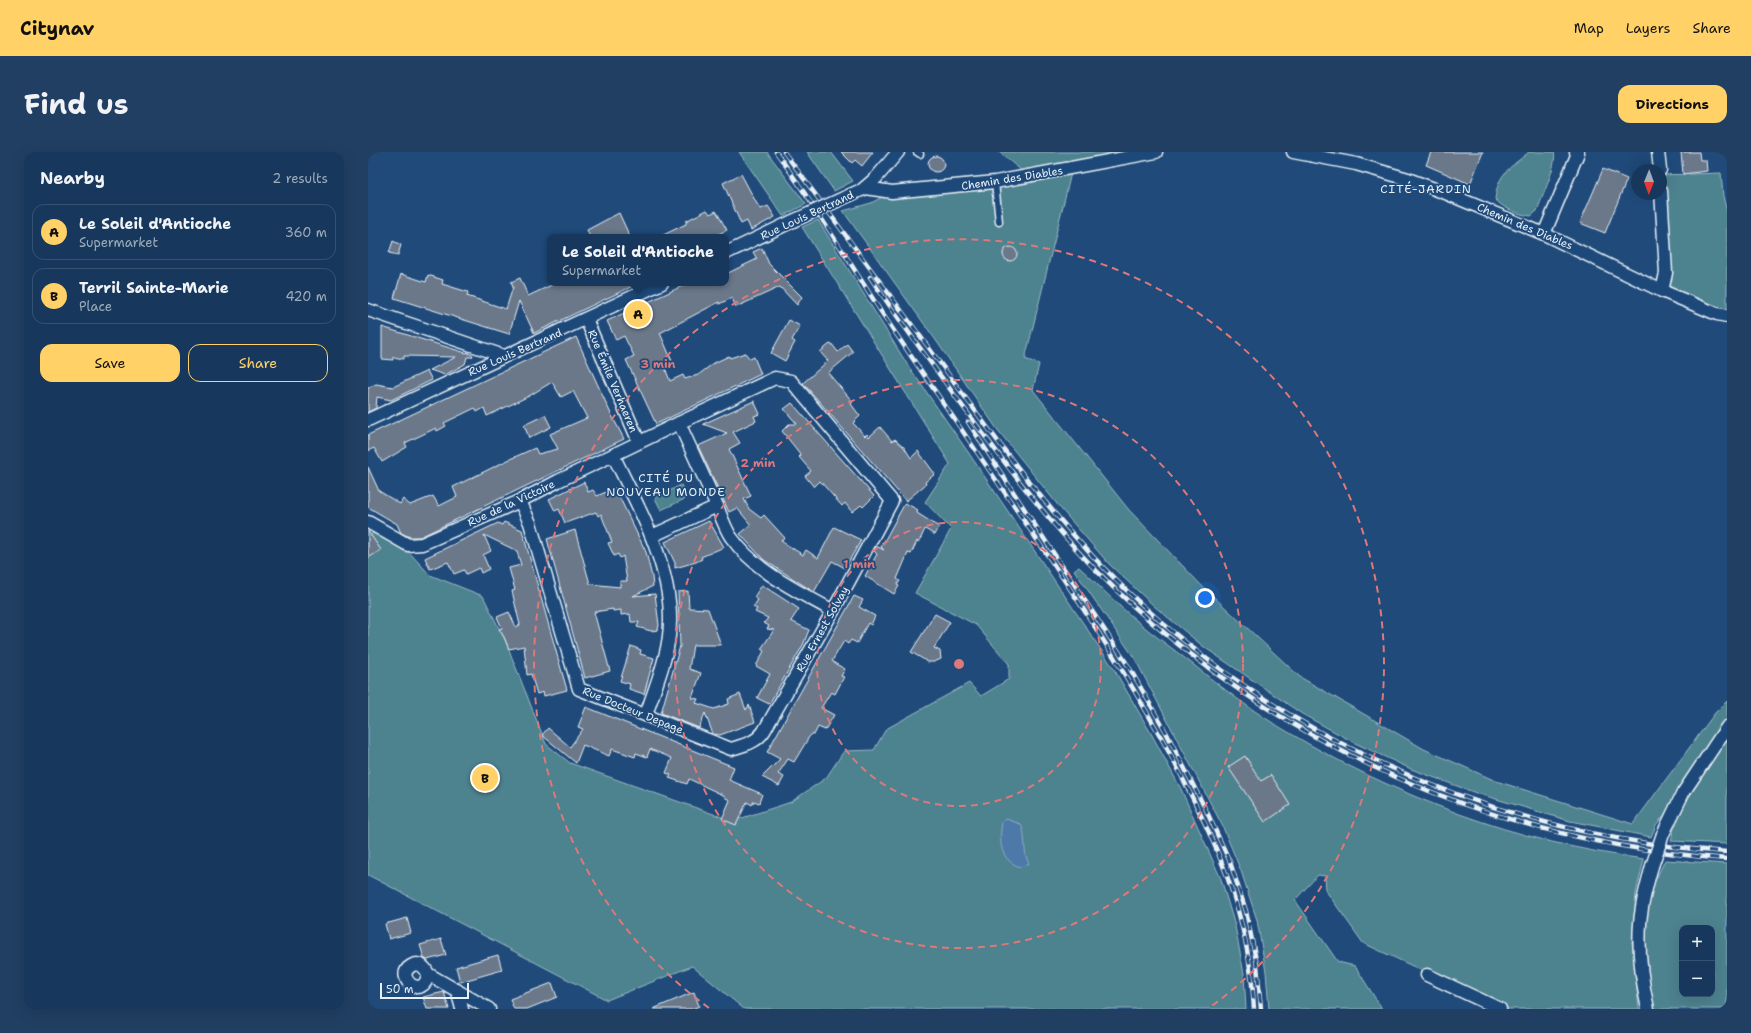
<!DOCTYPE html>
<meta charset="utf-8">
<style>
:root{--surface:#17385c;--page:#203f62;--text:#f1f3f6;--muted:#9eacbb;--line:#365272;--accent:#ffd166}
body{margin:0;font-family:"Shantell Sans",sans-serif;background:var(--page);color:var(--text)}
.controls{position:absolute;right:12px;bottom:12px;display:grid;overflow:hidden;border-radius:8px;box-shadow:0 4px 16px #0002}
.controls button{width:36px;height:36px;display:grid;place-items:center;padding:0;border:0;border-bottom:1px solid var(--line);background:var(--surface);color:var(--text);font:20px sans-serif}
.compass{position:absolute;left:1263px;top:12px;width:36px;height:36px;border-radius:50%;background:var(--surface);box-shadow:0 4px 16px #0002;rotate:181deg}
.scale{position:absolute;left:12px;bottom:10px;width:89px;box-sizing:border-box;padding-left:4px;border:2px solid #e8f1f8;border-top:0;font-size:11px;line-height:14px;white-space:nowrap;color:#e8f1f8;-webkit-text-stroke:3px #1f4a7a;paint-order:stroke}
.you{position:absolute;left:837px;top:446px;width:14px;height:14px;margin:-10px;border:3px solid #fff;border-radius:50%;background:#1a73e8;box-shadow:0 0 0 6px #1a73e833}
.badge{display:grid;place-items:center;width:26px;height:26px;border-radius:50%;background:var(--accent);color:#111;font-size:13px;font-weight:700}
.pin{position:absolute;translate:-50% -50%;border:2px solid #fff;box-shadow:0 1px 4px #0006}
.popup{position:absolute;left:179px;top:82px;width:182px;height:52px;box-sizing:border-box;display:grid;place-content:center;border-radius:8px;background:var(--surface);filter:drop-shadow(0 1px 3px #0005);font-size:13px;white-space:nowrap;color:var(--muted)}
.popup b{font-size:15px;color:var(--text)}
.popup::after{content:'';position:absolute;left:50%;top:100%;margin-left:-8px;border:8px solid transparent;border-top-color:var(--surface)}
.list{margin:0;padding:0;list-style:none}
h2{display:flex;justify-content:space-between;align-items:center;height:52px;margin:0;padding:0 16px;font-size:17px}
h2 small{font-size:13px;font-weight:400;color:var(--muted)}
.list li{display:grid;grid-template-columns:26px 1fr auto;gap:12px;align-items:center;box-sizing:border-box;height:56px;margin:0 8px 8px;padding:0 8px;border:1px solid var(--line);border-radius:12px}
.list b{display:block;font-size:15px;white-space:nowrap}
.list p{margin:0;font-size:13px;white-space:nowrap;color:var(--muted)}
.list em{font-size:13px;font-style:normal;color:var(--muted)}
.actions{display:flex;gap:8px;padding:12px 16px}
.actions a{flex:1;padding:9px 0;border:1px solid var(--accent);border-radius:12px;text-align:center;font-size:14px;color:var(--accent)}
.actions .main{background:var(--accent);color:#111}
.map{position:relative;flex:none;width:1359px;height:857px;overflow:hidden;border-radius:12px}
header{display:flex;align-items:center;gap:24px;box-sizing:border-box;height:56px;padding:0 20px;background:var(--accent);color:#111}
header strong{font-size:19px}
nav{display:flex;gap:22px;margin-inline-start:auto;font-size:14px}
.intro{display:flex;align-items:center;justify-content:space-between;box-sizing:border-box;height:96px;padding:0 24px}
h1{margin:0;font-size:28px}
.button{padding:10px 18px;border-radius:12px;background:var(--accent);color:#111;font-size:14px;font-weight:700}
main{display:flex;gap:24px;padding:0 24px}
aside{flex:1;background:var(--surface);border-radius:12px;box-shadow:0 4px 16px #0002}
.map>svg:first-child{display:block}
.green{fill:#4e828f;stroke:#9bbac4;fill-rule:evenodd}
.water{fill:#4d79a8;stroke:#8ba9c8}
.building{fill:#6b788a;stroke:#e8f1f8}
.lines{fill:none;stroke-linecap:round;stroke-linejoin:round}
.service-casing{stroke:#e8f1f8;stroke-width:9}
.minor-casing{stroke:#e8f1f8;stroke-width:15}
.service{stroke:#1f4a7a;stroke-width:6}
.minor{stroke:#1f4a7a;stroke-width:12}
.rail-casing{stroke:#e8f1f8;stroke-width:4.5}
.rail{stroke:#1f4a7a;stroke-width:3;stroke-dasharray:9;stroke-linecap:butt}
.minor-bridge-casing{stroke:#e8f1f8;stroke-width:15;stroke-linecap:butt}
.minor-bridge{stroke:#1f4a7a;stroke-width:12}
.ring{fill:none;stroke:#dd787b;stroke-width:2;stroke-dasharray:7 5}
.labels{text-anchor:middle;stroke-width:3.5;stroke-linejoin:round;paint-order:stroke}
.street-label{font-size:11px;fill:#e8f1f8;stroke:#1f4a7a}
.neighbourhood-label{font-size:12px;letter-spacing:1px;fill:#e8f1f8;stroke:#1f4a7a}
.centre{fill:#dd787b;stroke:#1f4a7a;stroke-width:2}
.ring-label{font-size:12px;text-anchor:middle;font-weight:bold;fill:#dd787b;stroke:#1f4a7a;stroke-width:3.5;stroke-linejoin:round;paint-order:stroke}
</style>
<header>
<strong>Citynav</strong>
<nav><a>Map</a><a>Layers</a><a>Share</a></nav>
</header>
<div class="intro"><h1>Find us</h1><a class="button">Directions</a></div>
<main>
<aside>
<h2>Nearby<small>2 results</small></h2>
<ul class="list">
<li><span class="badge">A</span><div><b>Le Soleil d'Antioche</b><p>Supermarket</p></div><em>360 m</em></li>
<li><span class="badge">B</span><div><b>Terril Sainte-Marie</b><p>Place</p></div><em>420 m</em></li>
</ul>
<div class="actions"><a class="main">Save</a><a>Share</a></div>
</aside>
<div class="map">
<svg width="1359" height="857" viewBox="0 0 1359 857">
<rect width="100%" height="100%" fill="#1f4a7a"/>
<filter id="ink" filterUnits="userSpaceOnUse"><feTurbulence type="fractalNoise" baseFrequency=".025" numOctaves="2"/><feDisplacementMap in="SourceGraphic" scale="8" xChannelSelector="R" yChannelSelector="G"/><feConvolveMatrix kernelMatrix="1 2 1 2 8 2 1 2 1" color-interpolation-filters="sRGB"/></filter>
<g filter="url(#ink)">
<g class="green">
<path d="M 371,0 L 399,0 L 438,52 L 415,64 Z"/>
<path d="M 439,0 L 463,0 L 485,29 L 466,39 Z"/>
<path d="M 631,0 L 788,0 L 704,17 L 657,207 L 671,212 L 665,238 L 761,358 L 833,433 L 932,525 L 1056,597 L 1128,629 L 1265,672 L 1347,561 L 1359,549 L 1359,692 L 1303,689 L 1314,642 L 1288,673 L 1283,685 L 1202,669 L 1108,641 L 1043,617 L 987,591 L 934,562 L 836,495 L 786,454 L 741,412 L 693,357 L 629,277 L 567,187 L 475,59 L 503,51 L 524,40 L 660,24 Z"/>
<path d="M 1161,0 L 1186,0 C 1190,11 1173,47 1169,59 L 1163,64 C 1152,63 1134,56 1127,47 C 1130,21 1142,16 1161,0 Z"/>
<path d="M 1353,21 L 1355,44 L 1359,60 L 1359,164 L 1294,139 L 1293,23 Z"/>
<path d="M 450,68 L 539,212 L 600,300 L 746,517 L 784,583 L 813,637 L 853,727 L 867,774 L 876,822 L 878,857 L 376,857 L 324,814 L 239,848 L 0,723 L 0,384 L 13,377 L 40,399 L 62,423 L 115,444 L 137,488 L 178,592 L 202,611 L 365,669 L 423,650 L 458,626 L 476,599 L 506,598 L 518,577 L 601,531 L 613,544 L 641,527 L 641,512 L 608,473 L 547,441 L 583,377 L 557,350 L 582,312 L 434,75 Z"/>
<path d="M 313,333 L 319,346 L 293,358 L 287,346 Z"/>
<path d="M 711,415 C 730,432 748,452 768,468 C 785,483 804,496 822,510 C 853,535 885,560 920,580 C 1029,645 1149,691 1276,707 L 1268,741 L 1264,790 L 1271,857 L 1137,857 L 995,791 L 958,739 L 957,724 L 950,723 L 927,748 L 970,810 L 987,814 L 1014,857 L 901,857 L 898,820 L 889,768 L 873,719 L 854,673 L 767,507 L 706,418 Z"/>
<path d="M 1297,708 L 1359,712 L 1359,857 L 1280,857 L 1273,758 ZM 1314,776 L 1344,776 L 1344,842 L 1314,842 Z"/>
</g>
<path class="water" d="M 638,667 L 653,672 C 659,685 654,699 661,712 L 652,715 C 631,708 631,688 634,670 Z"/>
<g class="building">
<path d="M 473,0 L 505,0 L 494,14 L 487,8 L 484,11 Z"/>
<path d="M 1063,0 L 1115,0 L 1102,32 L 1058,13 Z"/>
<path d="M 1313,0 L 1331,0 L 1332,8 L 1338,8 L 1339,19 L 1315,22 Z"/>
<circle cx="568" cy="12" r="8"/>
<path d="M 1235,17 L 1259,27 L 1237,81 L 1212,71 Z"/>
<path d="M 373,22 L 389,52 L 393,57 L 400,54 L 407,65 L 383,78 L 379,69 L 373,72 L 355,31 Z"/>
<path d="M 339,58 L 342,62 L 348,59 L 359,78 L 344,85 L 291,85 L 318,72 L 318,69 Z"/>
<path d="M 251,61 L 262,85 L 222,85 L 219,78 Z"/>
<path d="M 25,89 L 33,93 L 30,103 L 21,101 Z"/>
<circle cx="642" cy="102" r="7"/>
<path d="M 394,96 L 401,112 L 434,145 L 429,153 L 412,135 L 368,155 L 364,146 L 351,152 L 351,150 L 292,181 L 304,209 L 296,213 L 302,229 L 315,223 L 317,227 L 330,223 L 346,211 L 361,204 L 362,206 L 377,201 L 382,207 L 386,205 L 393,222 L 288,272 L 258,208 L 266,204 L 256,184 L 248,188 L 239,169 L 321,131 L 358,131 L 358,122 L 389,107 L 385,100 Z"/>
<path d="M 33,122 L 58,130 L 60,123 L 75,128 L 74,132 L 100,140 L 99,144 L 138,157 L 145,135 L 143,130 L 152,126 L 160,144 L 188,131 L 271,131 L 166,181 L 151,149 L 141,182 L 26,146 Z"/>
<path d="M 421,168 L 432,174 L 424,188 L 427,190 L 417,209 L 403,201 Z"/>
<path d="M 14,175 L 98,201 L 100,200 L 100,201 L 105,203 L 104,205 L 99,205 L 97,212 L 77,223 L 62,218 L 88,205 L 36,204 L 36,207 L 25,205 L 25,208 L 14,207 Z"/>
<path d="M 208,185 L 243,262 L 256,287 L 52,385 L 42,385 L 33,381 L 29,372 L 0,355 L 0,315 L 11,339 L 32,352 L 35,347 L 42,353 L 65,344 L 71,354 L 89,345 L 85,335 L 142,307 L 167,296 L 170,302 L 190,297 L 182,282 L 219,266 L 205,239 L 193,245 L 184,230 L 161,244 L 119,264 L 116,256 L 109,260 L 107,256 L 76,271 L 78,274 L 69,279 L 68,276 L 37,291 L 39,295 L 14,310 L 6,296 L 0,299 L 0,283 Z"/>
<path d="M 463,191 L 470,200 L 479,192 L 485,200 L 460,221 L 485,250 L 483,252 L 492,264 L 485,271 L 497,284 L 499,282 L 501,285 L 512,275 L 524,289 L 527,287 L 536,295 L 543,306 L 550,299 L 567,322 L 557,330 L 558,332 L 538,349 L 435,231 L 460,209 L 452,200 Z"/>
<path d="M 59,219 L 64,228 L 23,248 L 9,245 L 8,256 L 0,260 L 0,236 L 8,232 L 25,235 Z"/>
<path d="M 386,249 L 392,262 L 386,264 L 388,269 L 365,280 L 372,291 L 361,297 L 383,344 L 376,347 L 381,357 L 393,366 L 396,363 L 417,386 L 413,389 L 435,403 L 438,398 L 450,406 L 466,375 L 493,388 L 477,416 L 464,409 L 446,440 L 396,408 L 372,382 L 383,373 L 369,356 L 361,360 L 330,294 L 359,281 L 335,272 Z"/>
<path d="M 424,251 L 506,344 L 495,355 L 493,353 L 484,360 L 477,351 L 474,354 L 452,329 L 446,335 L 437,324 L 443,319 L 431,305 L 433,303 L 414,279 L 421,272 L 429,272 L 416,257 Z"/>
<path d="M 177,263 L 183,275 L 161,286 L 156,273 Z"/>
<path d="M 216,330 L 220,340 L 225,338 L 229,344 L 247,336 L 278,400 L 284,425 L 285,434 L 265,444 L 287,442 L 291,473 L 290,478 L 283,479 L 269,475 L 271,470 L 263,470 L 262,462 L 253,463 L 253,458 L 245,459 L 245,457 L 226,460 L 242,519 L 217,526 L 179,387 L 207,378 L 222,432 L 252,435 L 252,429 L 259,429 L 255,404 L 252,406 L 250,402 L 246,404 L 240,391 L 244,390 L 233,362 L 230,364 L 228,360 L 197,371 L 191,357 L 187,359 L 181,347 Z"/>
<path d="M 537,351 L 550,358 L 549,361 L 571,375 L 567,383 L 557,377 L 551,390 L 549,389 L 543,402 L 540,401 L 529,427 L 532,429 L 529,433 L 531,434 L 526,442 L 497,424 L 509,402 L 506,399 L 508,394 L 516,398 L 513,395 Z"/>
<path d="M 341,369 L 356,395 L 333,405 L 334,407 L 328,410 L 307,416 L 307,411 L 297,390 Z"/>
<path d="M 136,370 L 154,378 L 199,538 L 176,544 L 175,540 L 169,542 L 163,522 L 159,523 L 156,494 L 141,497 L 136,485 L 131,477 L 134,476 L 129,465 L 141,460 L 148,475 L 152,473 L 144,439 L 147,438 L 141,416 L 153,413 L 149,399 L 116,383 L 123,399 L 115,403 L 121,417 L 113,421 L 111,416 L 98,422 L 96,418 L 86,422 L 80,410 L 62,417 L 57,406 L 130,371 L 134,373 Z"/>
<path d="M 0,379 L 13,398 L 0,406 Z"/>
<path d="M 394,433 L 431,457 L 423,469 L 441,478 L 435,493 L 401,552 L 389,546 L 402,522 L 388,514 L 396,499 L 393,497 L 406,478 L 399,477 L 401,474 L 396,471 L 400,466 L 387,460 L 389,457 L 385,455 L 390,448 L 386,445 Z"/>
<path d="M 320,439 L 321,456 L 340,457 L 353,493 L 325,493 L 321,517 L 333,521 L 324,546 L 330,547 L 328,551 L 346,557 L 361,552 L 360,547 L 372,542 L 378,558 L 381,553 L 387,570 L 352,583 L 345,582 L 337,561 L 331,576 L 293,561 L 312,494 L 310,440 Z"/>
<path d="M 486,444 L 495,448 L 491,455 L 507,464 L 503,473 L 500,471 L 489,491 L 483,488 L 480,492 L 476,489 L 464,509 L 466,510 L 466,511 L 477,517 L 473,524 L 476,525 L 467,542 L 463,540 L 453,556 L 466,563 L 457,578 L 450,575 L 446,583 L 444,582 L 441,585 L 426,610 L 420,607 L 410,622 L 416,625 L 411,634 L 394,625 L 412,607 L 399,600 Z"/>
<path d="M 567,462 L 582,470 L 566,496 L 572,499 L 573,507 L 566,510 L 560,510 L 543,500 Z"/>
<path d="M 263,494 L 273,498 L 272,502 L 286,506 L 276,542 L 261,537 L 262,532 L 252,529 Z"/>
<path d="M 218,555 L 366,615 L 361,628 L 394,642 L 391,651 L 386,649 L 384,653 L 379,650 L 368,673 L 354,667 L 362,648 L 356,645 L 357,644 L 321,627 L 319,632 L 301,626 L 303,623 L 298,621 L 304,606 L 284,598 L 282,597 L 279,605 L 268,601 L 267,605 L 244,597 L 241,604 L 215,593 L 208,611 L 174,583 L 180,576 L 202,595 L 215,577 L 210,575 Z"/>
<path d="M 877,604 L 893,629 L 903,623 L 922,653 L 897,670 L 860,615 Z"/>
<path d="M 39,766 L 43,781 L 21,787 L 17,772 Z"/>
<path d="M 73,787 L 78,803 L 59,808 L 56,806 L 52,793 Z"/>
<path d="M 130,803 L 134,818 L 92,830 L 88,815 Z"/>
<path d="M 184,831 L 189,845 L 159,857 L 146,857 L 142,847 Z"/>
<path d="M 76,840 L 81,857 L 59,857 L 55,845 Z"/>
<path d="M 326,840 L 331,854 L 324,857 L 285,857 Z"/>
</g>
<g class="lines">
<defs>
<g id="service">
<path d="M 549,0 L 552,2"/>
<path d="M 627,30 L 631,70"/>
</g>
<g id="minor">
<path d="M 925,0 L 988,12 L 1040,27 L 1080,42 L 1176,82 L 1294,139 L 1349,162 L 1359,164"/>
<path d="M 1290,0 L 1292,18"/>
<path d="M 498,36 L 524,40 L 627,30 L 788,0"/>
<path d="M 494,38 L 508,26 L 530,0"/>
<path d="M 1293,39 L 1298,121 L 1294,139"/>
<path d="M 1176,82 L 1210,1 L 1208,0"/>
<path d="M 358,101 L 425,69"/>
<path d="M 0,158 L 136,204"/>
<path d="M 218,167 L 271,290"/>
<path d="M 0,268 L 294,131"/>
<path d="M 152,349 L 162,371 L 211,537 L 363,597 C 376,593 388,591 396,579 L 465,459 L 524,349 L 423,229 L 407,226 L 311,271"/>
<path d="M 349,354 C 353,364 357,376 363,385 C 388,420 428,438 465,459"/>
<path d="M 0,370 L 40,393 L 54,392 L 152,349 L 190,329 L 245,303"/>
<path d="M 278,563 C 288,532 302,501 302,469 C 303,412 269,352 245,303 L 311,271 L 349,354 L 284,384"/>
<path d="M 1295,682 L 1315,641 L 1359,575"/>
<path d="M 60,822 C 56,850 25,825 43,814 C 51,809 57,815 60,822 L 121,857"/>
<path d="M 1059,823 L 1132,857"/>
<path d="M 89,838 L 94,857"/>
<path d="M 1280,857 C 1273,825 1268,789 1274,756 C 1276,742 1280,728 1284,714"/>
</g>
</defs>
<use href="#service" class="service-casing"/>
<use href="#minor" class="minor-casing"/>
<use href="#service" class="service"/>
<use href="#minor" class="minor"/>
<defs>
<g id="rail">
<path d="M 408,0 C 445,51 478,104 512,158 C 536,194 560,229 585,265 C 660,376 740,485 803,604 C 848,689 881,759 886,857"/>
<path d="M 416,0 C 471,74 526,149 581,223 C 629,289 678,356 735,415 C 898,583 1126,684 1359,700"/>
<path d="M 502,125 C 530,167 561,208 590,248 C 639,314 687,380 746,436 C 915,597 1127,690 1359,707"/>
<path d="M 600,270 L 659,361 L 761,515 L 798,580 L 838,658 L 862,710 L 878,759 L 889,813 L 893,857"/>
</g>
</defs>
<use href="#rail" class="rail-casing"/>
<use href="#rail" class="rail"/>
<defs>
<g id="minor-bridge">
<path d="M 425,69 L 491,39"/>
<path d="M 1284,714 L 1295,682"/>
</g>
</defs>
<use href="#minor-bridge" class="minor-bridge-casing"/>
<use href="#minor-bridge" class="minor-bridge"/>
</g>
</g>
<g class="ring">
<circle cx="591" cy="512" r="142"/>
<circle cx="591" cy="512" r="284"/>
<path d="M341 856A425 425 0 1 1 841 856"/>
</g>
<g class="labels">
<g class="street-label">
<text transform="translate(644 26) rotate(-9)" y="4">Chemin des Diables</text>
<text transform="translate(439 63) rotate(-25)" y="4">Rue Louis Bertrand</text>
<text transform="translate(1157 74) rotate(23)" y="4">Chemin des Diables</text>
<text transform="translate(147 200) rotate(-24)" y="4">Rue Louis Bertrand</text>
<text transform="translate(245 229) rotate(67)" y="4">Rue Émile Verhaeren</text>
<text transform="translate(143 351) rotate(-25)" y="4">Rue de la Victoire</text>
<text transform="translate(454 477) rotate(-61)" y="4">Rue Ernest Solvay</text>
<text transform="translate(265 558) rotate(22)" y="4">Rue Docteur Depage</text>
</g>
<g class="neighbourhood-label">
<text x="1058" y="41">CITÉ-JARDIN</text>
<text x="298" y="330">CITÉ DU<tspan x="298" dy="14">NOUVEAU MONDE</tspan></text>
</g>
</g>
<circle cx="591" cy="512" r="6" class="centre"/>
<g class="ring-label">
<text x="290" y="216">3 min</text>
<text x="390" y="315">2 min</text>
<text x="491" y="416">1 min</text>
</g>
</svg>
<div class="controls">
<button>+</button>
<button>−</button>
</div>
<svg class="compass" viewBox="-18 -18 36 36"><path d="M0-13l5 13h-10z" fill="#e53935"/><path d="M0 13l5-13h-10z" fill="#9eacbb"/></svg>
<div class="scale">50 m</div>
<div class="you"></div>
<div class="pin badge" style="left:270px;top:162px">A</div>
<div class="popup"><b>Le Soleil d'Antioche</b>Supermarket</div>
<div class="pin badge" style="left:117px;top:626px">B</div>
</div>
</main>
